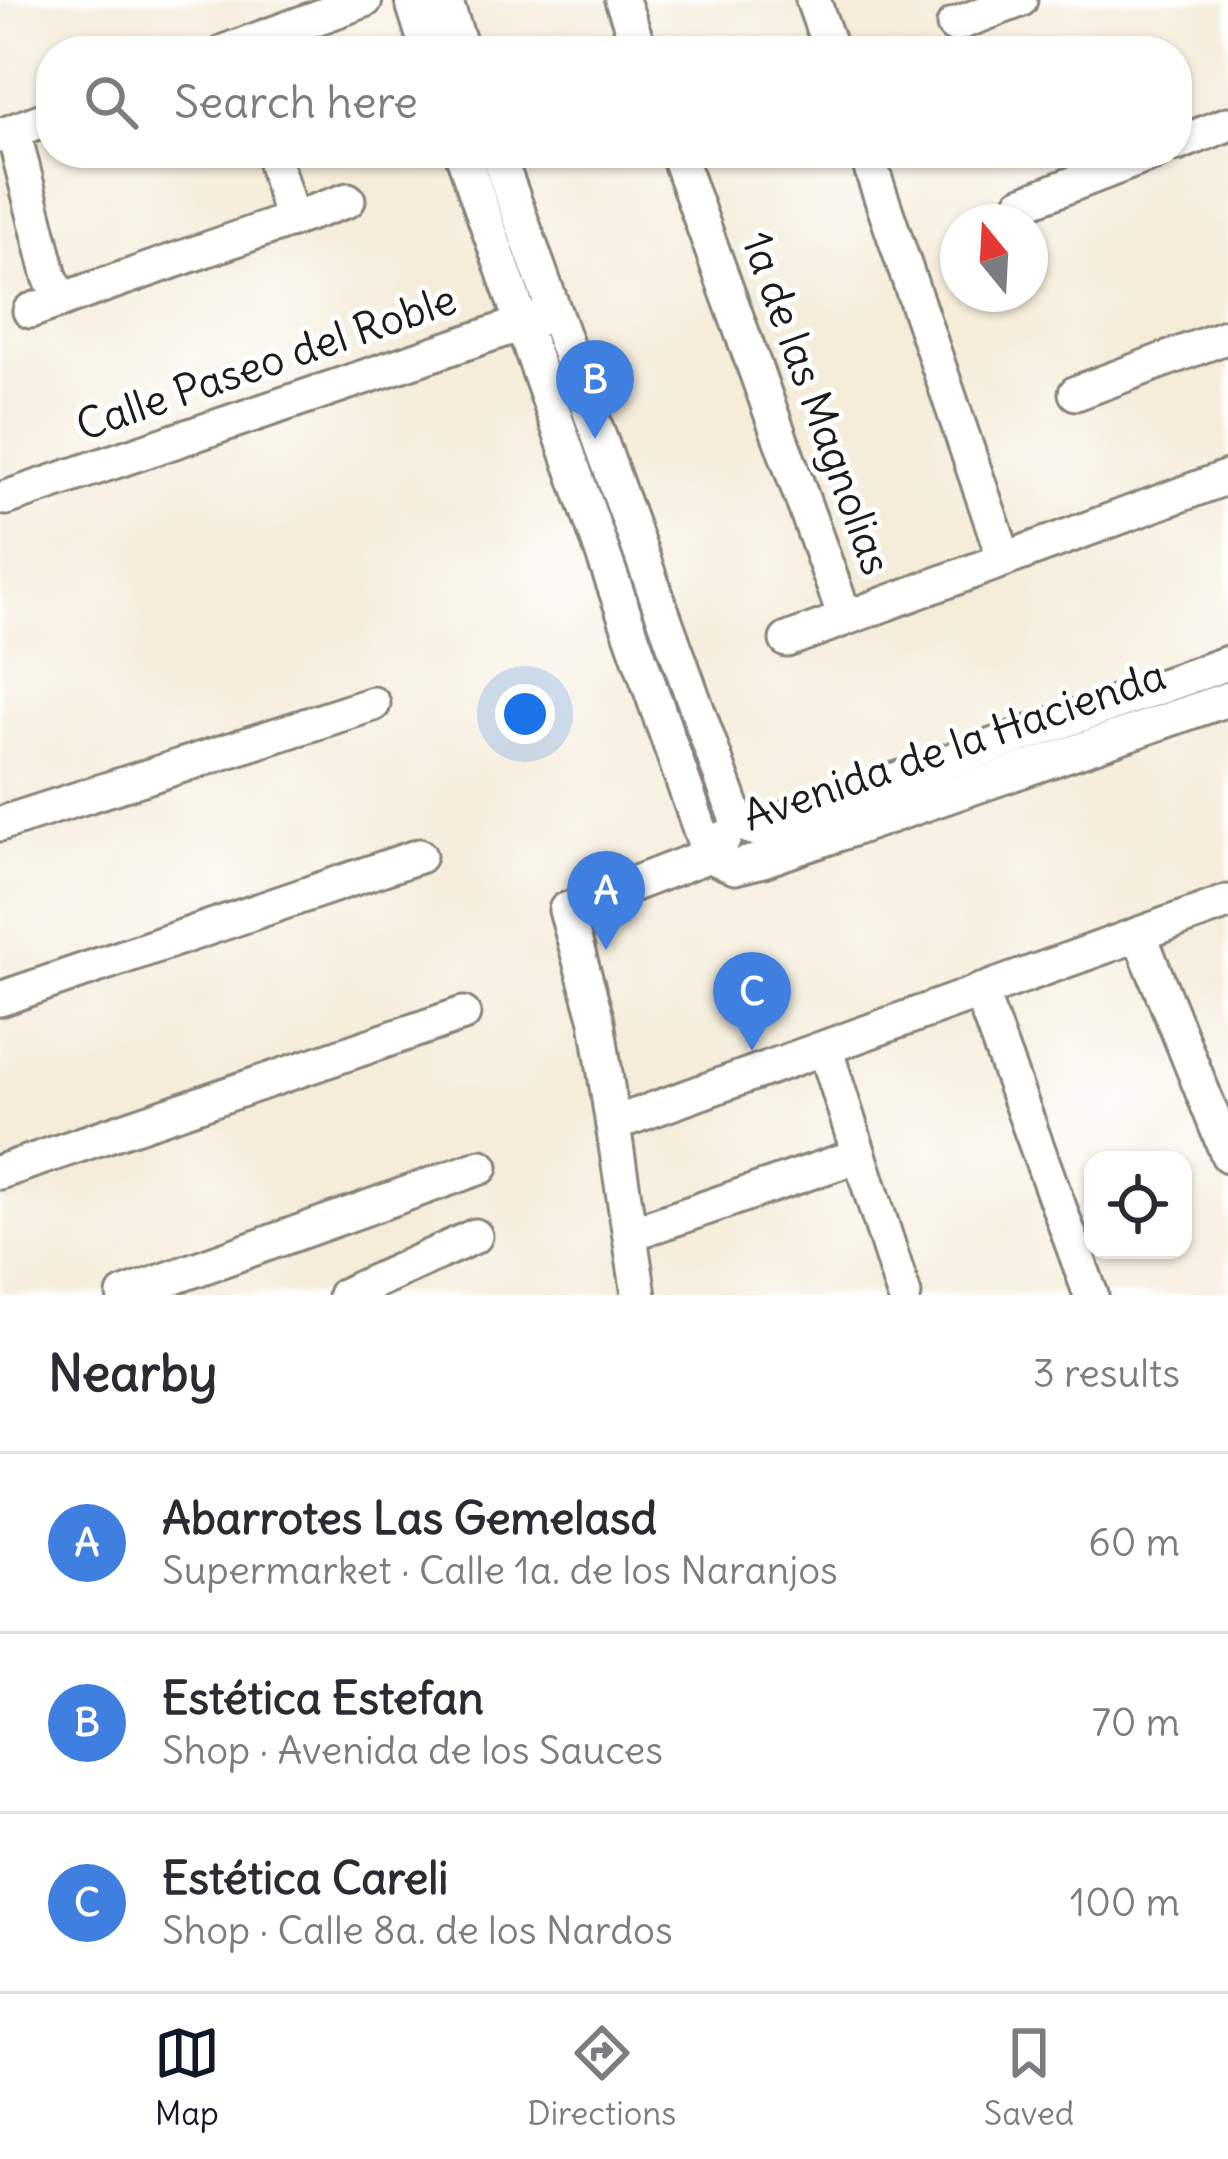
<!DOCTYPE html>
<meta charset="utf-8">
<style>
:root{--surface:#fff;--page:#f7f7f7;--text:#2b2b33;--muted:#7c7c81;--line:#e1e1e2;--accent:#111827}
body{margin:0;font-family:Delius,sans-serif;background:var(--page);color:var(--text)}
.controls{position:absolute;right:36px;bottom:36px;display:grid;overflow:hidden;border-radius:24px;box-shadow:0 3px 9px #0004}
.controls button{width:108px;height:108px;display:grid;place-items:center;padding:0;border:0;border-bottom:3px solid var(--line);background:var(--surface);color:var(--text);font:60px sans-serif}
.compass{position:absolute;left:940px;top:204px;width:108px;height:108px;border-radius:50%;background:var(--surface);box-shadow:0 3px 9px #0004;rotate:342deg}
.you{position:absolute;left:525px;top:714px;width:42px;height:42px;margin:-30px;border:9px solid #fff;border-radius:50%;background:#1a73e8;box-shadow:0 0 0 18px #1a73e833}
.badge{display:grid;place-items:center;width:78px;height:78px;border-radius:50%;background:var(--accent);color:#fff;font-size:39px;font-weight:700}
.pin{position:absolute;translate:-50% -99px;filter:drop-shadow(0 3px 6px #0008)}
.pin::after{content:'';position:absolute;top:63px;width:42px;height:36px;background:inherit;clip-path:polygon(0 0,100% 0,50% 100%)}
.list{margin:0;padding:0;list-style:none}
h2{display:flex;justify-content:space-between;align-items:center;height:156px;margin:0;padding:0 48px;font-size:51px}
h2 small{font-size:39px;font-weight:400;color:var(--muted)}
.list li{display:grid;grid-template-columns:78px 1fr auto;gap:36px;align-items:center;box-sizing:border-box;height:180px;padding:0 48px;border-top:3px solid var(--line)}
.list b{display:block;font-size:45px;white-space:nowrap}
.list p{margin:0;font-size:39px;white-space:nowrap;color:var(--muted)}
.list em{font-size:39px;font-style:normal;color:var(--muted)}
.icon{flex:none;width:66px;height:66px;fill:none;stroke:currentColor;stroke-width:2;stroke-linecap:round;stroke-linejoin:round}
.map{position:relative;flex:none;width:1228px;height:1295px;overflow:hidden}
.search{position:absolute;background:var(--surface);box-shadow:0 3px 9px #0004;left:36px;right:36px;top:36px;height:132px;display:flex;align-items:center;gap:30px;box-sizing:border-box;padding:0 42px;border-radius:48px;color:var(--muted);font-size:45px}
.sheet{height:696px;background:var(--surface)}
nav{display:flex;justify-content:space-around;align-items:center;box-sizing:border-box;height:168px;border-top:3px solid var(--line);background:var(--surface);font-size:33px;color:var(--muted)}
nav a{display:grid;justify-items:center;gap:6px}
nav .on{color:var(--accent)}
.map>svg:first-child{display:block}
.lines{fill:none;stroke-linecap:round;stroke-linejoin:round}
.minor-casing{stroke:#88847a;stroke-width:39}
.minor{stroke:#fff;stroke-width:33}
.labels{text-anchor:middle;stroke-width:10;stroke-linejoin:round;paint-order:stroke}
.street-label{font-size:42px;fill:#1c1c1c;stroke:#fff}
</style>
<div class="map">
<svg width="1228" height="1295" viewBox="0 0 1228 1295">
<rect width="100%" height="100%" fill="#fff"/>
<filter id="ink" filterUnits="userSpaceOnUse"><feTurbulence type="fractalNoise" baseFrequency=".00833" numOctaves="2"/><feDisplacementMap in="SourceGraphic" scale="24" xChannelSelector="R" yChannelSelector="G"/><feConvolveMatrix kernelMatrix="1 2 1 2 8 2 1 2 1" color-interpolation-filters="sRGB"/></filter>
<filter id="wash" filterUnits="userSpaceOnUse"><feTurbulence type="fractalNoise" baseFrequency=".004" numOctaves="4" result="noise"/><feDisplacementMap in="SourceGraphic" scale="48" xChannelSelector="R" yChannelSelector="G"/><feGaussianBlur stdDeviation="2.7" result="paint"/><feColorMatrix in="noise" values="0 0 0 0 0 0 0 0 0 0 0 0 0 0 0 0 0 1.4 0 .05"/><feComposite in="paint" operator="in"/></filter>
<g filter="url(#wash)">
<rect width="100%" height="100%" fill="#f5ecd9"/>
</g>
<g filter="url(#ink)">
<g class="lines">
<defs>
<g id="minor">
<path d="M 412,0 L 428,51"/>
<path d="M 445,0 L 462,51"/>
<path d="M 622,0 L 640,51"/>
<path d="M 813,0 L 831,51"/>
<path d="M 954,25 L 1020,0"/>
<path d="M 226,51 L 365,0"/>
<path d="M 18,129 L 16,142 L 50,277 L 63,300"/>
<path d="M 0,136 L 51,117"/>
<path d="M 1177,144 L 1228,124"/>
<path d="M 272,153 L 292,220"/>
<path d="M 462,153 L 709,855"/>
<path d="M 497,153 L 738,823"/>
<path d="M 677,153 L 841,606 L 852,613"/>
<path d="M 866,153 L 1004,558"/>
<path d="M 1021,204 L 1153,153"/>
<path d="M 30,311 L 348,200"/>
<path d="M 1076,393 L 1228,336"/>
<path d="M 6,498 L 539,318"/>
<path d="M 787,640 L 1228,477"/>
<path d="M 738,823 L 756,829 L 1228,663"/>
<path d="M 0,824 L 373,704"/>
<path d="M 709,855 L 735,867 L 763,860 L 1228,699"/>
<path d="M 1139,934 L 1228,1155"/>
<path d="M 980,991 L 1091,1295"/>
<path d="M 0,999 L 419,856"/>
<path d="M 825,1048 L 904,1295"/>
<path d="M 613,1124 L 1228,902"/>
<path d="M 0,1172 L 463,1014"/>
<path d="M 630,1234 L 857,1156"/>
<path d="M 124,1295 L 481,1167"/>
<path d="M 345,1295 L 475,1236"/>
<path d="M 639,1295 L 597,1021 L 566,910 L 709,855 L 724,838"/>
</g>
</defs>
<use href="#minor" class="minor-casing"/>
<use href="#minor" class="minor"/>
</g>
</g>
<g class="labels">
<g class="street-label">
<text transform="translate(266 362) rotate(-19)" y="15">Calle Paseo del Roble</text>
<text transform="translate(817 403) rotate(70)" y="15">1a de las Magnolias</text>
<text transform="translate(954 745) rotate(-19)" y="15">Avenida de la Hacienda</text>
</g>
</g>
</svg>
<div class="controls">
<button><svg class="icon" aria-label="locate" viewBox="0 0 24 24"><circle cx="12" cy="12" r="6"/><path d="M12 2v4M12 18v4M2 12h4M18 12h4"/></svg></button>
</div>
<svg class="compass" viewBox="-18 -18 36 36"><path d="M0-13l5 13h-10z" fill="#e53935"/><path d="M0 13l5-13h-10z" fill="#7c7c81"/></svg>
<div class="you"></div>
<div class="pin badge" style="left:606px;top:950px;background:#3f7fe0">A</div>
<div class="pin badge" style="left:595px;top:439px;background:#3f7fe0">B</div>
<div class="pin badge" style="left:752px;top:1051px;background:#3f7fe0">C</div>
<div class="search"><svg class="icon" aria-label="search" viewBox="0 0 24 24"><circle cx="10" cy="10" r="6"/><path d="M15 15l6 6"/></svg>Search here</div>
</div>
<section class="sheet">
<h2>Nearby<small>3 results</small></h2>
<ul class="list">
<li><span class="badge" style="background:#3f7fe0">A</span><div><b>Abarrotes Las Gemelasd</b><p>Supermarket · Calle 1a. de los Naranjos</p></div><em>60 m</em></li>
<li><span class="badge" style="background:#3f7fe0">B</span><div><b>Estética Estefan</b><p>Shop · Avenida de los Sauces</p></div><em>70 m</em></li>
<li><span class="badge" style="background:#3f7fe0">C</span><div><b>Estética Careli</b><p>Shop · Calle 8a. de los Nardos</p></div><em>100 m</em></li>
</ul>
</section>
<nav>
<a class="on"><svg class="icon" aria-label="map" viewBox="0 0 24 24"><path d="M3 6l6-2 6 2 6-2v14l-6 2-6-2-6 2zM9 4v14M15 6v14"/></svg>Map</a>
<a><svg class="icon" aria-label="directions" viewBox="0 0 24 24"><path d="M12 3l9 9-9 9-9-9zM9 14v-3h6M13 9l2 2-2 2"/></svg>Directions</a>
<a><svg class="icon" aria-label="saved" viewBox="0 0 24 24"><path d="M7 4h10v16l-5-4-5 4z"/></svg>Saved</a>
</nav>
